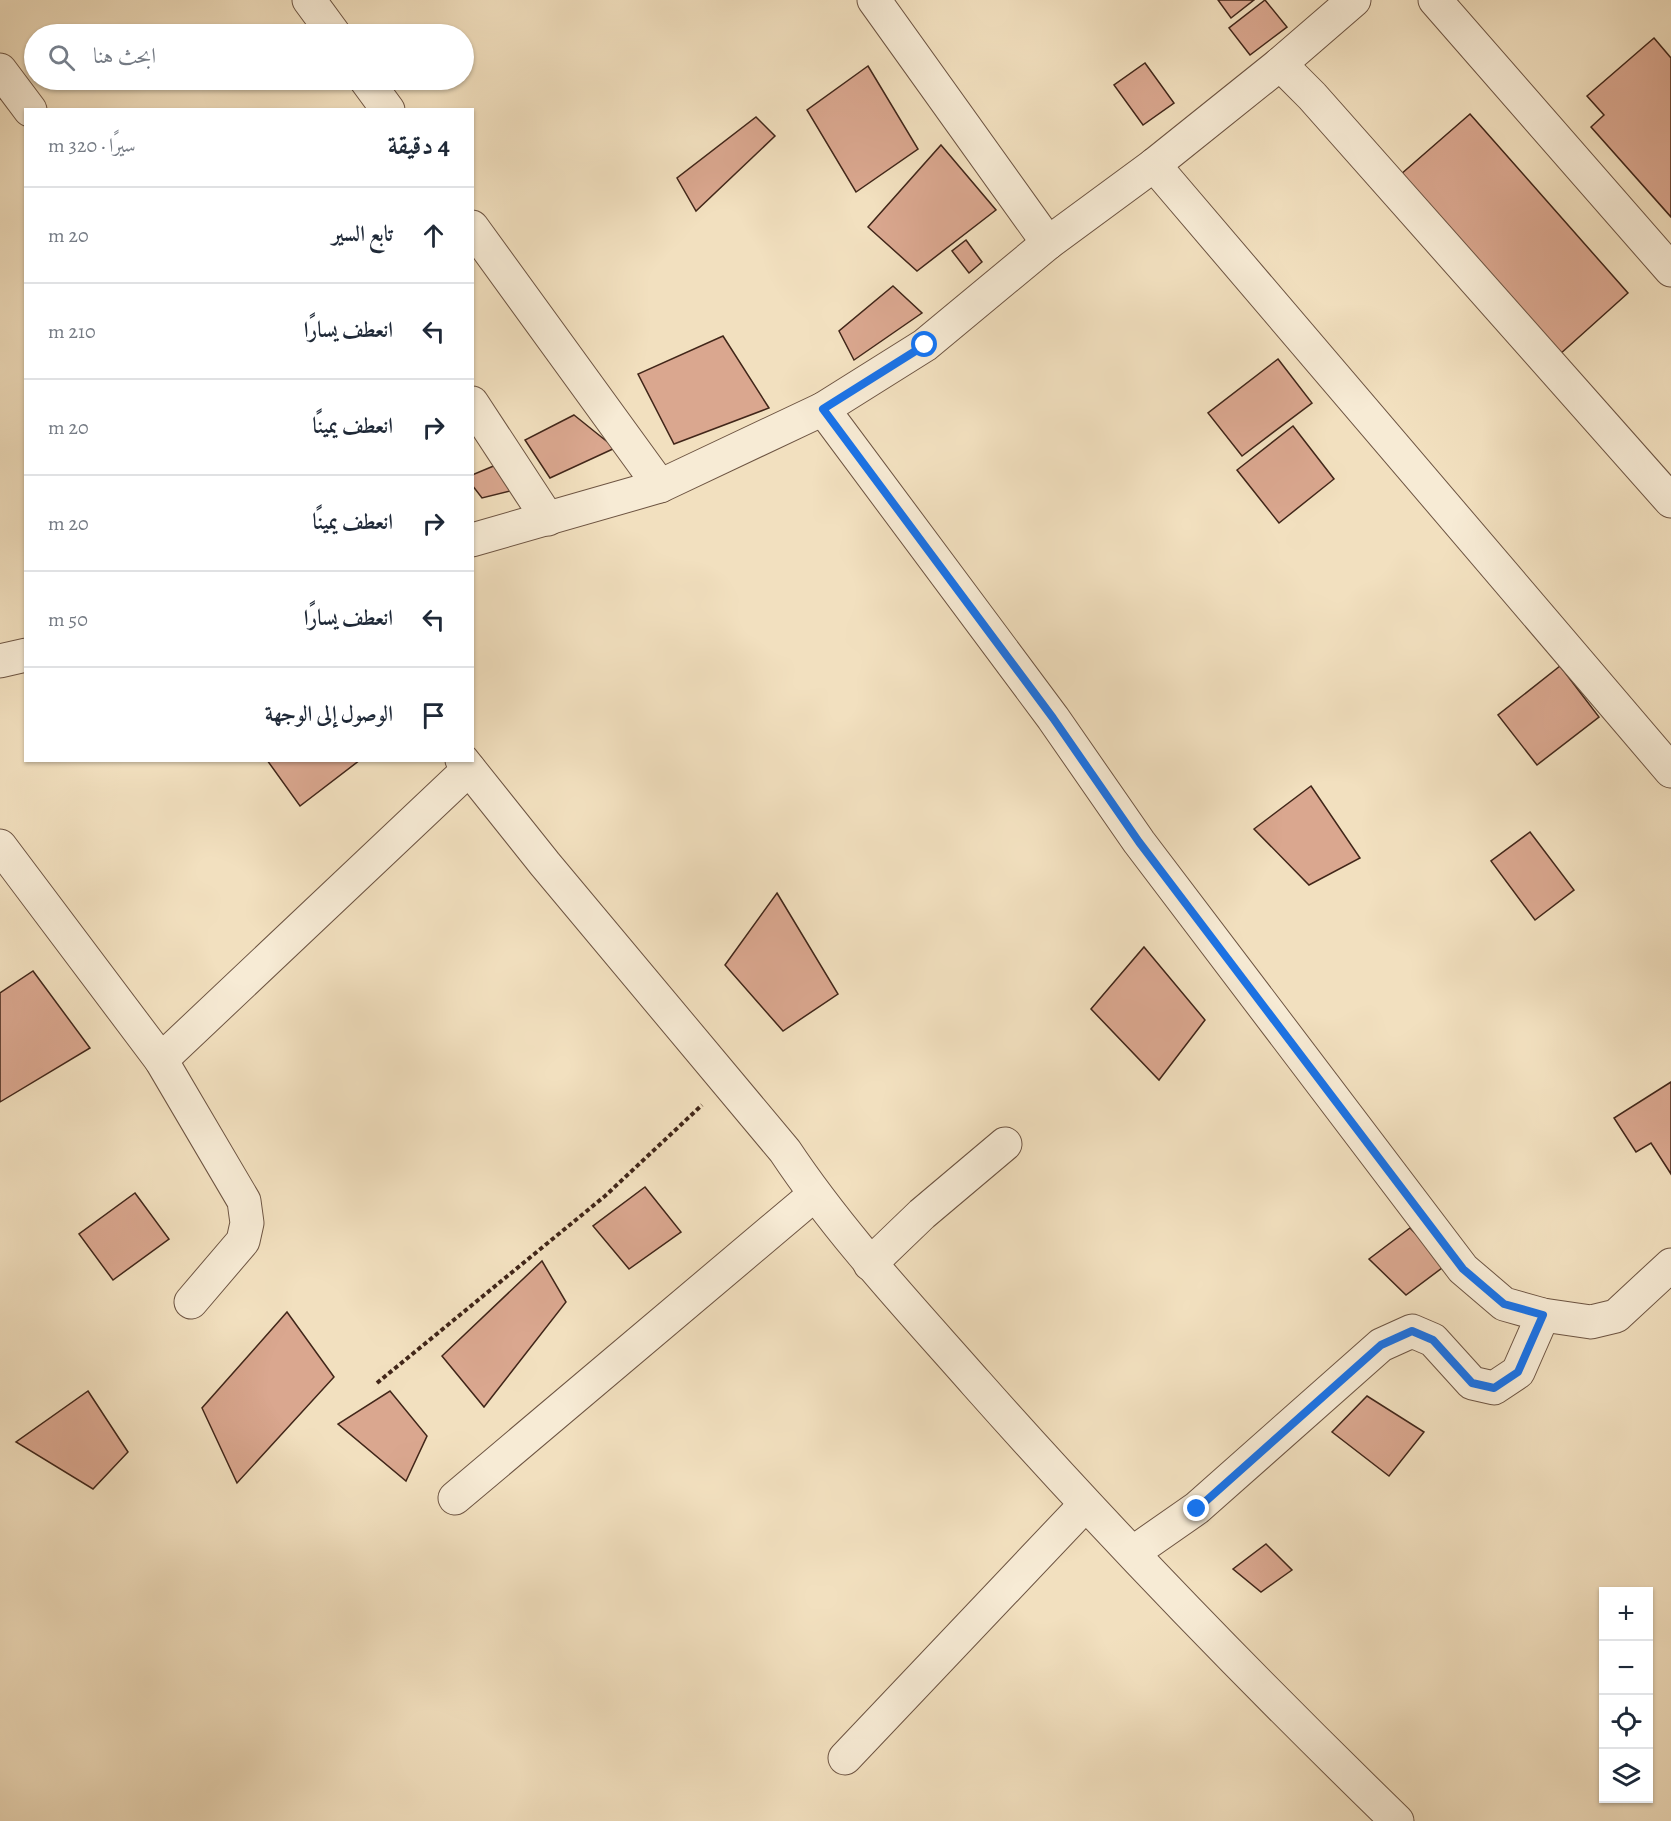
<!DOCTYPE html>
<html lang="ar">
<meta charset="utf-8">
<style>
:root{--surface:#fff;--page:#f2f2f3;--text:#1f2937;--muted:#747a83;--line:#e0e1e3}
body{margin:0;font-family:Alegreya,Amiri,serif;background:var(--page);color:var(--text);direction:rtl}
.controls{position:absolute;right:18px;bottom:18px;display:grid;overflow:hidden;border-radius:0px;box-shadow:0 2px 4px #0004}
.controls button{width:54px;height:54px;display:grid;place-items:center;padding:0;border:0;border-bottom:2px solid var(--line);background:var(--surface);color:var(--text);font:30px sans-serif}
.stop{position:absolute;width:18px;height:18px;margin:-14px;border:4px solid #1a73e8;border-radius:50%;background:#fff}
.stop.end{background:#1a73e8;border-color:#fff;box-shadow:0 2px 6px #0008}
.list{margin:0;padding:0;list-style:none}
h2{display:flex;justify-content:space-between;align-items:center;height:78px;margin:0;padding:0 24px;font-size:26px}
h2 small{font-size:20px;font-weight:400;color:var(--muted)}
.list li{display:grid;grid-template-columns:39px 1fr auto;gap:18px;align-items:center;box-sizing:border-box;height:96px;padding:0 24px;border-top:2px solid var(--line)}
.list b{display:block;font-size:22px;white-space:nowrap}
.list em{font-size:20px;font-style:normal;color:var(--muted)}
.icon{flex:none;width:33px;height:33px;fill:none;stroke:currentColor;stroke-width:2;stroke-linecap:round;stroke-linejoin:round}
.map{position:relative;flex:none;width:1671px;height:1821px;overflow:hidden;direction:ltr}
.search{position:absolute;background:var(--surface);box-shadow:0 2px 4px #0004;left:24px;top:24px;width:450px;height:66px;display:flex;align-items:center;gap:15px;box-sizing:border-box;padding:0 21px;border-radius:33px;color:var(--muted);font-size:22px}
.panel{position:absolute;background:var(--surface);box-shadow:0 2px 4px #0004;left:24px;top:108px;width:450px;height:654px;border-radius:0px;direction:rtl}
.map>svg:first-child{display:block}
.building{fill:#daa78f;stroke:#412619;stroke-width:1.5}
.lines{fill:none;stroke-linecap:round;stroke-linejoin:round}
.minor-casing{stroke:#6d5442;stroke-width:35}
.path{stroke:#412619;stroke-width:4;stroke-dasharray:4.5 3;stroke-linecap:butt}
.minor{stroke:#f7ebd5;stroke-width:33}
.route{stroke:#1a73e8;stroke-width:8}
</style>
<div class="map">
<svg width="1671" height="1821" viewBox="0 0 1671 1821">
<rect width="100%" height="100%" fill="#f2e0bf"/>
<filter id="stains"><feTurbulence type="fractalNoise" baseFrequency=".00333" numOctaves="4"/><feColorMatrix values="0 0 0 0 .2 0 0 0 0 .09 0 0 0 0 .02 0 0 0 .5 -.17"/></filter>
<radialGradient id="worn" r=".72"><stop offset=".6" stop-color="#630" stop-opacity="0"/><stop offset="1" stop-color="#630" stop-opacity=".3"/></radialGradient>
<g class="building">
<path d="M 1218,0 L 1254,0 L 1231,18 Z"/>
<path d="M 1265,0 L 1287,27 L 1250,55 L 1229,28 Z"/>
<path d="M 1654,38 L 1671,58 L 1671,217 L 1591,127 L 1604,115 L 1587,96 Z"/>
<path d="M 1145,63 L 1174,103 L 1143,125 L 1114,85 Z"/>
<path d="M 868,66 L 918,149 L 856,192 L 807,110 Z"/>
<path d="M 1470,114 L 1628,293 L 1559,355 L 1400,175 Z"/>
<path d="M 756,117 L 775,136 L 696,211 L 677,178 Z"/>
<path d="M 941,145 L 996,210 L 917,271 L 868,227 Z"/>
<path d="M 966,240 L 982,262 L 969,273 L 952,251 Z"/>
<path d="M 893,286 L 922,313 L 854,360 L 839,331 Z"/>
<path d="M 723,336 L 769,408 L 674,444 L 638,374 Z"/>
<path d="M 1278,359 L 1312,403 L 1242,456 L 1208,413 Z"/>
<path d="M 574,415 L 615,448 L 550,478 L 525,440 Z"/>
<path d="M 1293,426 L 1334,479 L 1279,523 L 1237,470 Z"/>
<path d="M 496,465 L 514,490 L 482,498 L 472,485 L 472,475 Z"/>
<path d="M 1560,666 L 1599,717 L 1537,765 L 1498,715 Z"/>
<path d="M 267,760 L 360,760 L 300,806 Z"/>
<path d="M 1311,786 L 1360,858 L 1309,885 L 1254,829 Z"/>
<path d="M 1530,832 L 1574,890 L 1535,920 L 1491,861 Z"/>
<path d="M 777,893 L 838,994 L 783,1031 L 725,965 Z"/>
<path d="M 1144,947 L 1205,1020 L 1159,1080 L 1091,1009 Z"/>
<path d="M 33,971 L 90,1048 L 0,1102 L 0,993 Z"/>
<path d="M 1671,1082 L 1671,1174 L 1651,1143 L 1636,1152 L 1614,1118 Z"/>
<path d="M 645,1187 L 681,1232 L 629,1269 L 593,1226 Z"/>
<path d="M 135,1193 L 169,1239 L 113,1280 L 79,1234 Z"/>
<path d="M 1410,1228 L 1446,1265 L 1406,1295 L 1369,1259 Z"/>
<path d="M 542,1261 L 566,1302 L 484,1407 L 442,1356 Z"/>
<path d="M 287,1312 L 334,1377 L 237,1483 L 202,1408 Z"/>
<path d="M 88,1391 L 128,1452 L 93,1489 L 16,1442 Z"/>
<path d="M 390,1391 L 427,1436 L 406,1481 L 338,1424 Z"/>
<path d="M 1367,1396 L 1424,1432 L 1389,1476 L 1332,1432 Z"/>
<path d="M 1266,1544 L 1292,1570 L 1261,1592 L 1233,1569 Z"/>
</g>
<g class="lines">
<defs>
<g id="minor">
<path d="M 309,0 L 334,34"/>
<path d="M 874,0 L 1048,243"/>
<path d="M 1435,0 L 1671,270"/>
<path d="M 1280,64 L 1312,96 L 1671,501"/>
<path d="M 0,70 L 30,110"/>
<path d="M 366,80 L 388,110"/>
<path d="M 1154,165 L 1671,771"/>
<path d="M 472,227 L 660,486"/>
<path d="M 472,403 L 548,519"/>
<path d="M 823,409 L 1053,718 L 1139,842 L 1463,1269 L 1504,1304 L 1543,1315 L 1591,1322 L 1616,1316 L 1671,1265"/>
<path d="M 472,540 L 660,486 L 823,409 L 925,345 L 1048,243 L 1154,165 L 1280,64 L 1354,0"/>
<path d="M 0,661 L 26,655"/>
<path d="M 462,760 L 545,864 L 785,1151 C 841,1235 910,1308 976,1383 C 1110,1534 1252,1680 1397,1821"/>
<path d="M 0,846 L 161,1060 L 244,1201 L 247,1223 L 243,1241 L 191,1302"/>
<path d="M 161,1060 L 469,769"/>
<path d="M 870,1264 L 922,1214 L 1005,1144"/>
<path d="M 455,1498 L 814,1195"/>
<path d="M 1134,1552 L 1197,1508 L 1381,1345 L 1412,1331 L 1433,1340 L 1472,1383 L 1494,1388 L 1518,1372 L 1543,1315"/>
<path d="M 845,1758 L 1085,1505"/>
</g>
</defs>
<use href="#minor" class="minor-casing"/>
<path class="path" d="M 377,1383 L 605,1196 L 702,1105"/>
<use href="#minor" class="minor"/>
</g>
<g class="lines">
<path class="route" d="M 925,345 L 823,409 L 1053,718 L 1139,842 L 1463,1269 L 1504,1304 L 1543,1315 L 1518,1372 L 1494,1388 L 1472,1383 L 1433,1340 L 1412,1331 L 1381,1345 L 1197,1509"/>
</g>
<rect width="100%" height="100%" filter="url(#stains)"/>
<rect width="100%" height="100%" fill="url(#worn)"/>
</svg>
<div class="controls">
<button>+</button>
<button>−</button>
<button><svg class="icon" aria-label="locate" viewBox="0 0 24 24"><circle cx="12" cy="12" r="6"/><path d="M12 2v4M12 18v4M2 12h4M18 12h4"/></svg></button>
<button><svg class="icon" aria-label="layers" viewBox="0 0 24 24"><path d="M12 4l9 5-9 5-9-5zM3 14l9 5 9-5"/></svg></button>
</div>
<div class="stop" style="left:925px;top:345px"></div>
<div class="stop end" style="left:1197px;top:1509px"></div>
<div class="search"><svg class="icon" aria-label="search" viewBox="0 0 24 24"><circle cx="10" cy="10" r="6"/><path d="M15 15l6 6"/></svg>ابحث هنا</div>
<section class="panel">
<h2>4 دقيقة<small>سيرًا · 320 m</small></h2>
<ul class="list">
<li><svg class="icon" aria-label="ahead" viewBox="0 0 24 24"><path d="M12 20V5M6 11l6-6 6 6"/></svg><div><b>تابع السير</b></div><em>20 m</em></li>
<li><svg class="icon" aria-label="left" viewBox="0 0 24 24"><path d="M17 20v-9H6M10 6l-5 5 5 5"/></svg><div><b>انعطف يسارًا</b></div><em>210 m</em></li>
<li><svg class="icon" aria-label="right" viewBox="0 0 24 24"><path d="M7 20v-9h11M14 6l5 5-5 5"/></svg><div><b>انعطف يمينًا</b></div><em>20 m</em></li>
<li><svg class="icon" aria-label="right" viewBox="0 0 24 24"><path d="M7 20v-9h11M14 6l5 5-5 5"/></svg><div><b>انعطف يمينًا</b></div><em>20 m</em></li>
<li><svg class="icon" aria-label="left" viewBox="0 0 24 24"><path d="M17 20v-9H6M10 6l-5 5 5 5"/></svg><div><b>انعطف يسارًا</b></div><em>50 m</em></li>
<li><svg class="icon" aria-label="arrive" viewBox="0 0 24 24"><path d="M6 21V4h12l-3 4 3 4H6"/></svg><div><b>الوصول إلى الوجهة</b></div></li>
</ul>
</section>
</div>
